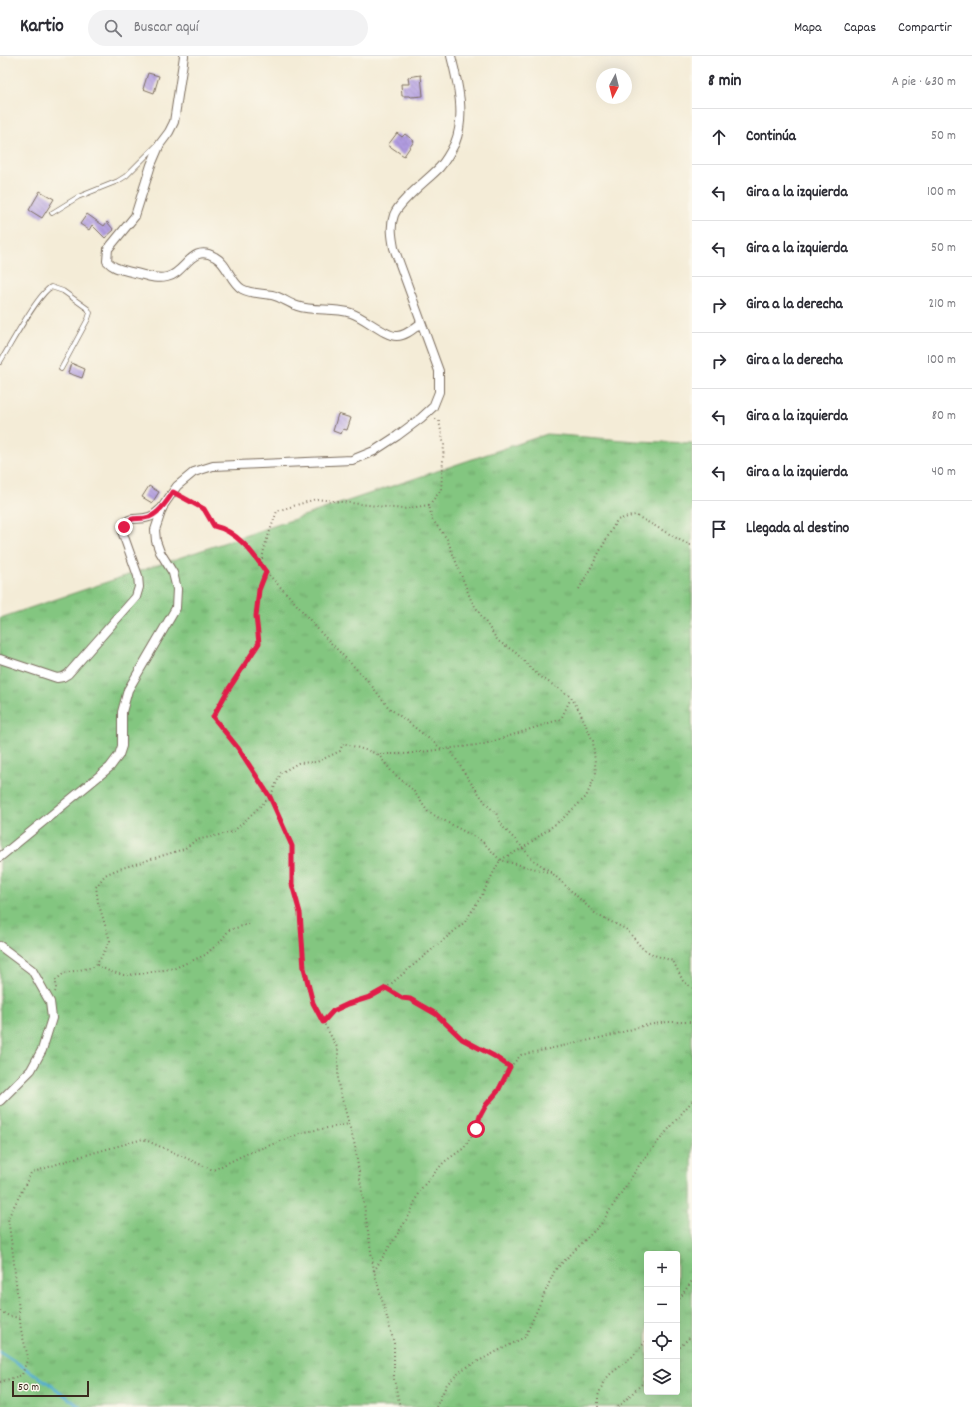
<!DOCTYPE html>
<html lang="es">
<meta charset="utf-8">
<style>
:root{--surface:#fff;--page:#f2f2f3;--text:#2b2b33;--muted:#7c7c81;--line:#e1e1e2}
body{margin:0;font-family:Dekko,sans-serif;background:var(--page);color:var(--text)}
.controls{position:absolute;right:12px;bottom:12px;display:grid;overflow:hidden;border-radius:4px;box-shadow:0 4px 16px #0002}
.controls button{width:36px;height:36px;display:grid;place-items:center;padding:0;border:0;border-bottom:1px solid var(--line);background:var(--surface);color:var(--text);font:20px sans-serif}
.compass{position:absolute;left:596px;top:12px;width:36px;height:36px;border-radius:50%;background:var(--surface);box-shadow:0 4px 16px #0002;rotate:187deg}
.scale{position:absolute;left:12px;bottom:10px;width:77px;box-sizing:border-box;padding-left:4px;border:2px solid #3b2a1e;border-top:0;font-size:11px;line-height:14px;white-space:nowrap;color:#3b2a1e;-webkit-text-stroke:3px #fbf7ec;paint-order:stroke}
.stop{position:absolute;width:12px;height:12px;margin:-9px;border:3px solid #e11d48;border-radius:50%;background:#fff}
.stop.end{background:#e11d48;border-color:#fff;box-shadow:0 1px 4px #0008}
.list{margin:0;padding:0;list-style:none}
h2{display:flex;justify-content:space-between;align-items:center;height:52px;margin:0;padding:0 16px;font-size:17px}
h2 small{font-size:13px;font-weight:400;color:var(--muted)}
.list li{display:grid;grid-template-columns:26px 1fr auto;gap:12px;align-items:center;box-sizing:border-box;height:56px;padding:0 16px;border-top:1px solid var(--line)}
.list b{display:block;font-size:15px;white-space:nowrap}
.list em{font-size:13px;font-style:normal;color:var(--muted)}
.icon{flex:none;width:22px;height:22px;fill:none;stroke:currentColor;stroke-width:2;stroke-linecap:round;stroke-linejoin:round}
.map{position:relative;flex:none;width:692px;height:1351px;overflow:hidden}
header{display:flex;align-items:center;gap:24px;box-sizing:border-box;height:56px;padding:0 20px;background:var(--surface);border-bottom:1px solid var(--line)}
header strong{font-size:19px}
nav{display:flex;gap:22px;margin-inline-start:auto;font-size:14px}
.search{width:280px;height:36px;background:var(--page);display:flex;align-items:center;gap:10px;box-sizing:border-box;padding:0 14px;border-radius:22px;color:var(--muted);font-size:15px}
main{display:flex}
aside{flex:1;background:var(--surface)}
.map>svg:first-child{display:block}
.park{fill:url(#park-tufts);stroke:#5f784f;fill-rule:evenodd}
.lines{fill:none;stroke-linecap:round;stroke-linejoin:round}
.stream{stroke:#52add0;stroke-width:3}
.building{fill:url(#building-back-hatch)}
.service-casing{stroke:#7c6e5f;stroke-width:5.5}
.minor-casing{stroke:#7c6e5f;stroke-width:10}
.path{stroke:#7c6e5f;stroke-width:2;stroke-dasharray:1 3;stroke-linecap:butt}
.service{stroke:#fff;stroke-width:4}
.minor{stroke:#fff;stroke-width:8}
.route{stroke:#e11d48;stroke-width:5}
</style>
<header>
<strong>Kartio</strong>
<div class="search"><svg class="icon" aria-label="search" viewBox="0 0 24 24"><circle cx="10" cy="10" r="6"/><path d="M15 15l6 6"/></svg>Buscar aquí</div>
<nav><a>Mapa</a><a>Capas</a><a>Compartir</a></nav>
</header>
<main>
<div class="map">
<svg width="692" height="1351" viewBox="0 0 692 1351">
<defs>
<pattern id="park-tufts" width="24" height="20" patternUnits="userSpaceOnUse"><rect width="24" height="20" fill="#83c680"/><path d="M3 7l-1-3M5 7V3M7 7l1-3M15 17l-1-3M17 17v-4M19 17l1-3" fill="none" stroke="#6ca168"/></pattern>
<pattern id="building-back-hatch" width="6" height="6" patternUnits="userSpaceOnUse"><rect width="6" height="6" fill="#b19ce1"/><path d="M-1 5l2 2M0 0l6 6M5-1l2 2" fill="none" stroke="#917fb6"/></pattern>
</defs>
<rect width="100%" height="100%" fill="#fbf7ec"/>
<filter id="ink" filterUnits="userSpaceOnUse"><feTurbulence type="fractalNoise" baseFrequency=".025" numOctaves="2"/><feDisplacementMap in="SourceGraphic" scale="8" xChannelSelector="R" yChannelSelector="G"/><feConvolveMatrix kernelMatrix="1 2 1 2 8 2 1 2 1" color-interpolation-filters="sRGB"/></filter>
<filter id="wash" filterUnits="userSpaceOnUse"><feTurbulence type="fractalNoise" baseFrequency=".012" numOctaves="4" result="noise"/><feDisplacementMap in="SourceGraphic" scale="16" xChannelSelector="R" yChannelSelector="G"/><feGaussianBlur stdDeviation="0.9" result="paint"/><feColorMatrix in="noise" values="0 0 0 0 0 0 0 0 0 0 0 0 0 0 0 0 0 1.4 0 .05"/><feComposite in="paint" operator="in"/></filter>
<g filter="url(#wash)">
<rect width="100%" height="100%" fill="#f4ecd7"/>
<path class="park" d="M 547,378 L 636,385 L 692,387 L 692,1351 L 0,1351 L 0,562 ZM 647,1198 L 677,1198 L 677,1336 L 647,1336 Z"/>
<g class="lines">
<path class="stream" d="M 0,1296 L 47,1326 L 80,1351"/>
</g>
<g id="blocks">
<g class="building">
<path d="M 148,17 L 159,20 L 154,37 L 143,33 Z"/>
<path d="M 421,19 L 423,40 L 411,41 L 410,40 L 402,40 L 401,28 L 409,28 L 408,21 Z"/>
<path d="M 397,77 L 402,81 L 405,78 L 414,85 L 404,100 L 388,89 Z"/>
<path d="M 40,135 L 54,143 L 42,162 L 29,154 Z"/>
<path d="M 87,158 L 104,170 L 107,166 L 114,174 L 105,182 L 92,169 L 89,174 L 80,168 Z"/>
<path d="M 71,307 L 85,313 L 82,322 L 68,317 Z"/>
<path d="M 338,358 L 351,362 L 347,374 L 343,373 L 341,378 L 333,375 Z"/>
<path d="M 149,430 L 159,436 L 152,447 L 142,441 Z"/>
</g>
</g>
</g>
<g filter="url(#ink)">
<use href="#blocks" fill-opacity="0" stroke="#7c6e5f" stroke-width="1"/>
<g class="lines">
<defs>
<g id="service">
<path d="M 52,157 L 78,141 L 118,125 L 126,120 L 158,88"/>
<path d="M 0,306 C 10,290 37,239 51,231 L 63,235 L 88,253 L 90,257 L 88,263 L 61,313"/>
</g>
<g id="minor">
<path d="M 184,0 L 174,66 L 169,76 L 160,88 L 151,109 L 135,160 L 108,193 L 107,205 C 114,213 121,213 131,216 C 143,218 154,224 167,221 C 186,217 191,187 215,201 C 228,208 230,226 242,233 C 251,238 262,237 272,239 C 281,241 288,247 297,250 C 314,256 334,251 351,257 C 364,261 386,281 397,280 C 406,280 414,272 421,267"/>
<path d="M 0,603 L 57,622 L 63,621 L 68,618 L 136,541 L 139,531 L 138,520 L 123,478 C 125,456 135,466 149,461 C 154,460 159,454 163,451"/>
<path d="M 0,801 L 110,711 L 119,699 L 122,690 L 122,656 L 128,634 L 176,552 L 177,533 L 173,517 L 160,496 L 156,485 L 155,474 L 163,450 L 177,430 L 194,416 L 213,410 L 352,404 L 374,395 L 397,380 L 421,362 L 433,351 L 439,336 L 439,315 L 394,192 C 392,181 390,170 394,159 C 400,144 429,123 440,111 C 446,104 451,95 455,87 C 466,60 458,27 451,0"/>
<path d="M 0,890 L 32,914 L 50,946 L 52,962 L 42,994 L 31,1014 L 0,1045"/>
</g>
</defs>
<use href="#service" class="service-casing"/>
<use href="#minor" class="minor-casing"/>
<g class="path">
<path d="M 180,439 L 204,453 L 215,470 C 236,475 247,493 261,508"/>
<path d="M 429,449 L 403,453 L 316,443 L 277,455 L 265,489 L 261,508 L 266,516 L 290,541 L 322,578 L 368,625 L 389,652 L 404,663 L 442,693"/>
<path d="M 266,516 L 259,534 L 256,560 L 259,587 L 228,634 L 213,661 L 238,692 L 270,741 L 292,790 L 292,828 L 300,857 L 304,912 L 313,947 L 338,993 L 338,1028 L 355,1090 L 374,1215 L 394,1287 L 394,1323 L 400,1351"/>
<path d="M 579,533 L 617,464 L 635,459 L 689,489 L 692,489"/>
<path d="M 450,693 L 467,721 L 487,749 L 496,757 L 503,771 L 523,792 L 532,803 L 551,816"/>
<path d="M 378,698 L 392,716 L 413,734 L 428,756 L 482,785 L 500,804 L 552,817 L 597,859 L 626,873 L 643,893 L 654,899 L 673,905 L 683,925 L 692,932"/>
<path d="M 97,909 L 109,915 L 124,919 L 140,918 L 175,912 L 205,899 L 220,886 L 229,874 L 249,868"/>
<path d="M 55,936 L 56,934 L 56,924 L 64,917 L 94,911 L 100,903 L 110,885 L 98,846 L 96,831 L 105,819 L 116,814 L 184,793 L 196,784 L 233,776 L 270,741 L 281,717 L 298,707 L 317,706 L 340,695 L 343,687 L 378,698 L 404,698 L 485,688 L 561,663 L 571,642"/>
<path d="M 323,966 L 333,955 L 348,948 L 370,941 L 386,932 L 465,866 L 482,839 L 500,804 L 523,792 L 561,764 L 586,741 L 596,718 L 593,685 L 580,656 L 571,641 L 538,619 L 515,596 L 498,585 L 471,544 L 447,483 L 432,463 L 429,449 L 441,434 L 444,389 L 439,365 L 434,362"/>
<path d="M 510,1011 L 521,999 L 613,979 L 642,970 L 667,966 L 692,966"/>
<path d="M 374,1215 L 410,1158 L 419,1135 L 444,1106 L 464,1092 L 476,1073 L 480,1060 L 486,1049 L 497,1035 L 510,1011 L 494,1000 L 462,983 L 436,958 L 410,943 L 402,942 L 386,932"/>
<path d="M 677,1246 L 692,1225"/>
<path d="M 0,1255 L 9,1260 L 20,1262"/>
<path d="M 677,1294 L 692,1279"/>
<path d="M 0,1326 L 22,1319 L 28,1301 L 21,1274 L 13,1198 L 8,1162 L 31,1117 L 75,1102 L 143,1083 L 213,1114 L 246,1098 L 305,1076 L 349,1068"/>
<path d="M 436,1351 L 447,1328 L 463,1313 L 525,1281 L 555,1214 L 601,1168 L 642,1105 L 692,1045"/>
<path d="M 598,1351 L 598,1340 L 603,1327 L 609,1319 L 631,1302 L 647,1284"/>
<path d="M 618,1351 L 647,1323"/>
</g>
<use href="#service" class="service"/>
<use href="#minor" class="minor"/>
</g>
</g>
<g class="lines" filter="url(#ink)">
<path class="route" d="M 124,471 C 131,458 137,465 149,461 C 159,458 168,444 173,436 L 204,453 L 214,470 C 237,475 253,497 266,516 L 259,534 L 256,560 L 259,587 L 228,634 L 213,661 L 238,692 L 270,741 L 292,790 L 292,828 L 300,857 L 304,912 L 313,947 L 323,966 L 333,955 L 348,948 L 370,941 L 386,932 L 402,942 L 410,943 L 436,958 L 462,983 L 494,1000 L 510,1011 L 498,1035 L 486,1049 L 480,1060 L 476,1073"/>
</g>
</svg>
<div class="controls">
<button>+</button>
<button>−</button>
<button><svg class="icon" aria-label="locate" viewBox="0 0 24 24"><circle cx="12" cy="12" r="6"/><path d="M12 2v4M12 18v4M2 12h4M18 12h4"/></svg></button>
<button><svg class="icon" aria-label="layers" viewBox="0 0 24 24"><path d="M12 4l9 5-9 5-9-5zM3 14l9 5 9-5"/></svg></button>
</div>
<svg class="compass" viewBox="-18 -18 36 36"><path d="M0-13l5 13h-10z" fill="#e53935"/><path d="M0 13l5-13h-10z" fill="#7c7c81"/></svg>
<div class="scale">50 m</div>
<div class="stop" style="left:476px;top:1073px"></div>
<div class="stop end" style="left:124px;top:471px"></div>
</div>
<aside>
<h2>8 min<small>A pie · 630 m</small></h2>
<ul class="list">
<li><svg class="icon" aria-label="ahead" viewBox="0 0 24 24"><path d="M12 20V5M6 11l6-6 6 6"/></svg><div><b>Continúa</b></div><em>50 m</em></li>
<li><svg class="icon" aria-label="left" viewBox="0 0 24 24"><path d="M17 20v-9H6M10 6l-5 5 5 5"/></svg><div><b>Gira a la izquierda</b></div><em>100 m</em></li>
<li><svg class="icon" aria-label="left" viewBox="0 0 24 24"><path d="M17 20v-9H6M10 6l-5 5 5 5"/></svg><div><b>Gira a la izquierda</b></div><em>50 m</em></li>
<li><svg class="icon" aria-label="right" viewBox="0 0 24 24"><path d="M7 20v-9h11M14 6l5 5-5 5"/></svg><div><b>Gira a la derecha</b></div><em>210 m</em></li>
<li><svg class="icon" aria-label="right" viewBox="0 0 24 24"><path d="M7 20v-9h11M14 6l5 5-5 5"/></svg><div><b>Gira a la derecha</b></div><em>100 m</em></li>
<li><svg class="icon" aria-label="left" viewBox="0 0 24 24"><path d="M17 20v-9H6M10 6l-5 5 5 5"/></svg><div><b>Gira a la izquierda</b></div><em>80 m</em></li>
<li><svg class="icon" aria-label="left" viewBox="0 0 24 24"><path d="M17 20v-9H6M10 6l-5 5 5 5"/></svg><div><b>Gira a la izquierda</b></div><em>40 m</em></li>
<li><svg class="icon" aria-label="arrive" viewBox="0 0 24 24"><path d="M6 21V4h12l-3 4 3 4H6"/></svg><div><b>Llegada al destino</b></div></li>
</ul>
</aside>
</main>
